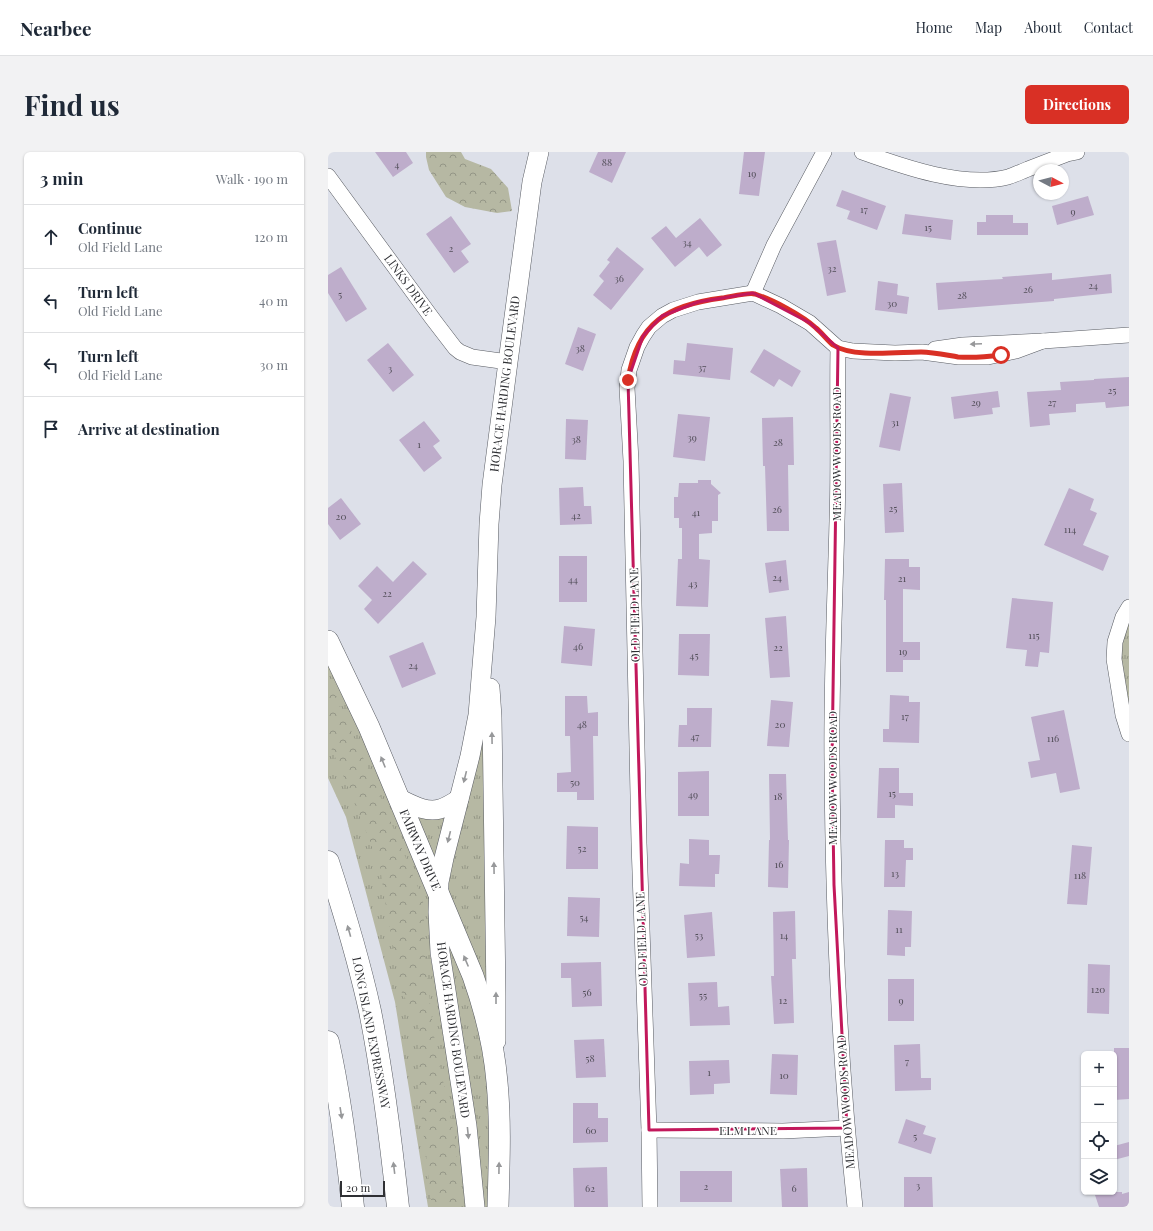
<!DOCTYPE html>
<meta charset="utf-8">
<style>
:root{--surface:#fff;--page:#f2f2f3;--text:#1f2937;--muted:#747a83;--line:#e0e1e3;--accent:#d93025}
body{margin:0;font-family:"Playfair Display",serif;background:var(--page);color:var(--text)}
.controls{position:absolute;right:12px;bottom:12px;display:grid;overflow:hidden;border-radius:6px;box-shadow:0 1px 3px #0004}
.controls button{width:36px;height:36px;display:grid;place-items:center;padding:0;border:0;border-bottom:1px solid var(--line);background:var(--surface);color:var(--text);font:20px sans-serif}
.compass{position:absolute;left:705px;top:12px;width:36px;height:36px;border-radius:50%;background:var(--surface);box-shadow:0 1px 3px #0004;rotate:97deg}
.scale{position:absolute;left:12px;bottom:10px;width:45px;box-sizing:border-box;padding-left:4px;border:2px solid #2f3034;border-top:0;font-size:11px;line-height:14px;white-space:nowrap;color:#2f3034;-webkit-text-stroke:3px #fff;paint-order:stroke}
.stop{position:absolute;width:12px;height:12px;margin:-9px;border:3px solid #d93025;border-radius:50%;background:#fff}
.stop.end{background:#d93025;border-color:#fff;box-shadow:0 1px 4px #0008}
.list{margin:0;padding:0;list-style:none}
h2{display:flex;justify-content:space-between;align-items:center;height:52px;margin:0;padding:0 16px;font-size:17px}
h2 small{font-size:13px;font-weight:400;color:var(--muted)}
.list li{display:grid;grid-template-columns:26px 1fr auto;gap:12px;align-items:center;box-sizing:border-box;height:64px;padding:0 16px;border-top:1px solid var(--line)}
.list b{display:block;font-size:15px;white-space:nowrap}
.list p{margin:0;font-size:13px;white-space:nowrap;color:var(--muted)}
.list em{font-size:13px;font-style:normal;color:var(--muted)}
.icon{flex:none;width:22px;height:22px;fill:none;stroke:currentColor;stroke-width:2;stroke-linecap:round;stroke-linejoin:round}
.map{position:relative;flex:none;width:801px;height:1055px;overflow:hidden;border-radius:6px}
header{display:flex;align-items:center;gap:24px;box-sizing:border-box;height:56px;padding:0 20px;background:var(--surface);border-bottom:1px solid var(--line)}
header strong{font-size:19px}
nav{display:flex;gap:22px;margin-inline-start:auto;font-size:14px}
.intro{display:flex;align-items:center;justify-content:space-between;box-sizing:border-box;height:96px;padding:0 24px}
h1{margin:0;font-size:28px}
.button{padding:10px 18px;border-radius:6px;background:var(--accent);color:#fff;font-size:14px;font-weight:700}
main{display:flex;gap:24px;padding:0 24px}
aside{flex:1;background:var(--surface);border-radius:6px;box-shadow:0 1px 3px #0004}
.map>svg:first-child{display:block}
.grass{fill:url(#grass-tufts)}
.forest{fill:url(#forest-crowns)}
.building{fill:#beadcb}
.lines{fill:none;stroke-linecap:round;stroke-linejoin:round}
.minor-casing{stroke:#585b62;stroke-width:16}
.tertiary-casing{stroke:#585b62;stroke-width:20}
.secondary-casing{stroke:#585b62;stroke-width:22}
.motorway-casing{stroke:#585b62;stroke-width:23}
.minor{stroke:#fff;stroke-width:15}
.tertiary{stroke:#fff;stroke-width:19}
.secondary{stroke:#fff;stroke-width:21}
.motorway{stroke:#fff;stroke-width:22}
.oneway{fill:#97989a}
.route{stroke:#d93025;stroke-width:5}
.marked{fill:none;stroke:#c2185b;stroke-width:3;stroke-linejoin:round}
.labels{text-anchor:middle;stroke-width:3;stroke-linejoin:round;paint-order:stroke}
.number-label{font-size:10px;fill:#534f5a}
.street-label{font-size:12px;fill:#2f3034;stroke:#fff}
</style>
<header>
<strong>Nearbee</strong>
<nav><a>Home</a><a>Map</a><a>About</a><a>Contact</a></nav>
</header>
<div class="intro"><h1>Find us</h1><a class="button">Directions</a></div>
<main>
<aside>
<h2>3 min<small>Walk · 190 m</small></h2>
<ul class="list">
<li><svg class="icon" aria-label="ahead" viewBox="0 0 24 24"><path d="M12 20V5M6 11l6-6 6 6"/></svg><div><b>Continue</b><p>Old Field Lane</p></div><em>120 m</em></li>
<li><svg class="icon" aria-label="left" viewBox="0 0 24 24"><path d="M17 20v-9H6M10 6l-5 5 5 5"/></svg><div><b>Turn left</b><p>Old Field Lane</p></div><em>40 m</em></li>
<li><svg class="icon" aria-label="left" viewBox="0 0 24 24"><path d="M17 20v-9H6M10 6l-5 5 5 5"/></svg><div><b>Turn left</b><p>Old Field Lane</p></div><em>30 m</em></li>
<li><svg class="icon" aria-label="arrive" viewBox="0 0 24 24"><path d="M6 21V4h12l-3 4 3 4H6"/></svg><div><b>Arrive at destination</b></div></li>
</ul>
</aside>
<div class="map">
<svg width="801" height="1055" viewBox="0 0 801 1055">
<defs>
<pattern id="grass-tufts" width="24" height="20" patternUnits="userSpaceOnUse"><rect width="24" height="20" fill="#b6b8a3"/><path d="M3 7l-1-3M5 7V3M7 7l1-3M15 17l-1-3M17 17v-4M19 17l1-3" fill="none" stroke="#949686"/></pattern>
<pattern id="forest-crowns" width="20" height="18" patternUnits="userSpaceOnUse"><rect width="20" height="18" fill="#b6b8a3"/><path d="M2 6a3 3 0 1 1 6 0M12 15a3 3 0 1 1 6 0" fill="none" stroke="#949686"/></pattern>
</defs>
<rect width="100%" height="100%" fill="#dde0e9"/>
<g class="grass">
<path d="M 801,455 L 801,582 L 786,507 Z"/>
<path d="M 158,465 L 170,1055 L 147,1055 L 110,760 L 70,646 L 87,654 L 131,647 Z"/>
<path d="M 0,509 L 62,644 L 100,740 L 102,754 L 102,801 L 117,886 L 137,1023 L 139,1055 L 100,1055 L 67,850 L 18,665 L 0,626 Z"/>
</g>
<g class="forest">
<path d="M 98,0 L 133,0 L 137,7 L 163,17 L 180,36 L 184,59 L 169,61 L 137,55 L 118,45 L 101,18 L 98,5 Z"/>
<path d="M 0,527 L 50,639 L 95,748 L 98,817 L 106,884 L 127,988 L 132,1055 L 104,1055 L 90,934 L 91,870 L 73,839 L 56,743 L 52,714 L 18,630 L 0,589 Z"/>
</g>
<g class="building">
<path d="M 47,0 L 78,0 L 85,11 L 65,25 Z"/>
<path d="M 270,0 L 298,0 L 284,31 L 261,20 Z"/>
<path d="M 416,0 L 437,0 L 431,44 L 411,42 Z"/>
<path d="M 514,38 L 558,54 L 549,78 L 519,67 L 522,59 L 508,54 Z"/>
<path d="M 760,44 L 766,63 L 729,73 L 724,54 Z"/>
<path d="M 577,62 L 625,68 L 623,88 L 574,82 Z"/>
<path d="M 658,63 L 685,63 L 685,71 L 700,71 L 700,83 L 649,83 L 649,70 L 658,70 Z"/>
<path d="M 123,64 L 143,92 L 133,99 L 141,110 L 126,121 L 98,82 Z"/>
<path d="M 372,66 L 394,93 L 379,105 L 371,95 L 347,115 L 323,86 L 338,74 L 348,86 Z"/>
<path d="M 508,88 L 518,140 L 499,144 L 489,91 Z"/>
<path d="M 289,95 L 316,117 L 283,158 L 265,143 L 276,129 L 271,124 L 282,110 L 279,108 Z"/>
<path d="M 13,115 L 39,157 L 18,170 L 0,141 L 0,123 Z"/>
<path d="M 724,121 L 724,128 L 783,122 L 784,141 L 726,147 L 726,149 L 610,158 L 608,131 L 675,127 L 674,125 Z"/>
<path d="M 550,129 L 570,132 L 569,143 L 581,145 L 579,162 L 547,158 Z"/>
<path d="M 250,175 L 268,182 L 255,219 L 237,212 Z"/>
<path d="M 60,191 L 86,223 L 65,240 L 39,208 Z"/>
<path d="M 359,191 L 405,196 L 402,228 L 345,222 L 346,208 L 357,209 Z"/>
<path d="M 436,197 L 473,219 L 464,235 L 451,227 L 446,235 L 422,220 Z"/>
<path d="M 801,225 L 801,254 L 778,256 L 777,250 L 748,252 L 748,260 L 721,262 L 722,273 L 702,275 L 699,240 L 733,238 L 732,230 L 766,228 L 766,227 Z"/>
<path d="M 670,239 L 672,255 L 664,256 L 665,262 L 626,267 L 623,245 Z"/>
<path d="M 562,241 L 583,245 L 572,299 L 551,295 Z"/>
<path d="M 350,262 L 382,265 L 377,309 L 345,305 Z"/>
<path d="M 465,265 L 466,313 L 460,313 L 461,379 L 439,379 L 437,314 L 435,314 L 434,266 Z"/>
<path d="M 238,267 L 260,268 L 258,308 L 237,307 Z"/>
<path d="M 96,269 L 112,289 L 105,294 L 114,306 L 96,320 L 71,288 Z"/>
<path d="M 370,328 L 383,328 L 383,332 L 393,341 L 390,343 L 390,369 L 384,369 L 384,381 L 371,382 L 371,407 L 382,408 L 380,455 L 348,454 L 350,407 L 354,407 L 354,376 L 351,376 L 351,366 L 346,366 L 346,345 L 350,345 L 351,331 L 370,331 Z"/>
<path d="M 574,331 L 576,380 L 557,381 L 555,332 Z"/>
<path d="M 255,335 L 256,354 L 263,354 L 264,372 L 232,373 L 231,336 Z"/>
<path d="M 741,336 L 766,347 L 762,358 L 769,361 L 755,393 L 781,404 L 775,419 L 716,393 Z"/>
<path d="M 13,346 L 33,372 L 12,388 L 0,372 L 0,356 Z"/>
<rect x="231" y="404" width="28" height="46"/>
<path d="M 557,407 L 581,407 L 581,415 L 592,415 L 592,438 L 575,437 L 575,490 L 592,490 L 592,508 L 575,508 L 575,520 L 558,520 L 558,448 L 556,448 Z"/>
<path d="M 458,408 L 461,438 L 441,441 L 437,411 Z"/>
<path d="M 85,409 L 99,422 L 50,472 L 36,457 L 44,448 L 30,434 L 49,414 L 65,430 Z"/>
<path d="M 684,446 L 725,450 L 721,501 L 712,500 L 710,515 L 697,514 L 699,498 L 678,496 Z"/>
<path d="M 458,464 L 462,525 L 442,526 L 437,466 Z"/>
<path d="M 236,474 L 267,477 L 264,514 L 233,511 Z"/>
<path d="M 351,482 L 382,482 L 381,524 L 350,523 Z"/>
<path d="M 95,490 L 108,522 L 74,536 L 61,504 Z"/>
<path d="M 562,543 L 581,544 L 581,550 L 592,550 L 591,591 L 555,590 L 555,577 L 561,577 Z"/>
<path d="M 237,544 L 259,544 L 260,561 L 270,560 L 270,584 L 265,584 L 266,648 L 249,648 L 249,640 L 229,640 L 229,621 L 243,620 L 242,584 L 237,584 Z"/>
<path d="M 443,548 L 465,550 L 461,595 L 439,594 Z"/>
<path d="M 359,556 L 384,556 L 383,595 L 350,595 L 351,573 L 359,573 Z"/>
<path d="M 736,558 L 752,637 L 732,641 L 728,621 L 703,626 L 700,610 L 712,608 L 703,565 Z"/>
<path d="M 551,616 L 571,616 L 571,641 L 585,641 L 585,654 L 567,653 L 567,666 L 549,666 Z"/>
<path d="M 381,619 L 381,664 L 350,664 L 350,620 Z"/>
<path d="M 441,622 L 458,622 L 460,688 L 461,688 L 460,736 L 440,735 L 441,688 L 442,688 Z"/>
<path d="M 239,674 L 270,675 L 270,717 L 238,717 Z"/>
<path d="M 361,687 L 381,688 L 381,703 L 392,703 L 391,722 L 387,722 L 387,735 L 351,734 L 352,711 L 361,712 Z"/>
<path d="M 557,688 L 576,688 L 576,696 L 585,696 L 585,708 L 578,708 L 577,735 L 556,735 Z"/>
<path d="M 744,693 L 764,695 L 759,753 L 739,752 Z"/>
<path d="M 240,745 L 272,746 L 271,785 L 239,784 Z"/>
<path d="M 560,758 L 584,759 L 583,795 L 577,795 L 577,804 L 559,803 Z"/>
<path d="M 467,759 L 468,807 L 464,807 L 466,871 L 446,872 L 443,824 L 446,824 L 445,760 Z"/>
<path d="M 384,760 L 387,804 L 359,806 L 356,763 Z"/>
<path d="M 273,810 L 274,854 L 244,855 L 243,826 L 233,826 L 233,811 Z"/>
<path d="M 760,812 L 782,813 L 781,862 L 759,861 Z"/>
<rect x="560" y="827" width="26" height="42"/>
<path d="M 389,830 L 390,855 L 401,854 L 402,873 L 362,874 L 360,831 Z"/>
<path d="M 276,887 L 278,925 L 248,926 L 246,888 Z"/>
<path d="M 592,892 L 593,926 L 603,926 L 603,938 L 567,939 L 566,893 Z"/>
<path d="M 786,896 L 801,896 L 801,947 L 786,948 Z"/>
<path d="M 444,902 L 470,903 L 469,943 L 442,942 Z"/>
<path d="M 401,908 L 402,931 L 386,932 L 386,942 L 362,943 L 361,909 Z"/>
<path d="M 245,951 L 270,951 L 270,966 L 280,966 L 280,990 L 245,991 Z"/>
<path d="M 578,967 L 598,974 L 595,982 L 608,986 L 603,1002 L 570,991 Z"/>
<path d="M 801,990 L 801,1004 L 786,1008 L 786,994 Z"/>
<path d="M 279,1015 L 280,1055 L 246,1055 L 245,1016 Z"/>
<path d="M 479,1016 L 480,1055 L 454,1055 L 452,1017 Z"/>
<rect x="352" y="1019" width="52" height="31"/>
<path d="M 576,1025 L 604,1025 L 605,1055 L 576,1055 Z"/>
<path d="M 766,1040 L 794,1040 L 794,1042 L 801,1040 L 801,1055 L 771,1055 Z"/>
</g>
<g class="lines">
<defs>
<g id="minor">
<path d="M 534,0 C 576,15 635,36 680,25 C 686,23 693,20 700,17 C 713,12 726,7 739,2 L 749,0"/>
<path d="M 0,24 L 104,166 L 127,196 L 132,200 L 144,205 L 180,210"/>
<path d="M 425,141 L 446,93 L 496,0"/>
<path d="M 510,196 C 509,254 511,311 509,369 C 507,450 503,530 504,611 C 505,759 511,908 527,1055"/>
<path d="M 607,197 L 635,193 L 715,189 L 801,183"/>
<path d="M 801,455 L 795,465 L 787,490 L 786,507 L 795,563 L 801,582"/>
<path d="M 321,978 L 455,979 L 519,976"/>
<path d="M 322,1055 L 321,978 L 311,691 L 303,309 L 299,236 L 301,218 L 309,195 L 315,184 L 321,175 L 334,164 L 345,158 L 370,150 L 425,141 L 453,154 L 482,171 L 510,196 L 525,199 L 567,201 L 594,200 L 631,205 L 660,205 L 688,199 L 715,189"/>
</g>
<g id="tertiary">
<path d="M 162,536 L 164,565 L 168,843 L 168,889"/>
<path d="M 70,646 C 83,652 97,661 112,657 C 118,655 125,651 131,647"/>
<path d="M 147,1055 L 139,974 L 112,800 L 110,760 L 111,730 L 116,706 L 142,604 L 150,563 L 158,465 L 161,372 L 164,333 L 180,210 L 204,30 L 211,0"/>
</g>
<path id="secondary" d="M 0,489 L 41,575 L 145,824 C 157,858 166,894 169,930 C 173,972 171,1014 170,1055"/>
<g id="motorway">
<path d="M 0,710 C 16,759 31,809 42,859 C 55,924 63,990 70,1055"/>
<path d="M 0,890 C 12,944 19,1000 25,1055"/>
</g>
</defs>
<use href="#minor" class="minor-casing"/>
<use href="#tertiary" class="tertiary-casing"/>
<use href="#secondary" class="secondary-casing"/>
<use href="#motorway" class="motorway-casing"/>
<use href="#minor" class="minor"/>
<use href="#tertiary" class="tertiary"/>
<use href="#secondary" class="secondary"/>
<use href="#motorway" class="motorway"/>
</g>
<defs><path id="oneway-solid" d="M-6-.8H1V-3.2L6.5 0L1 3.2V.8H-6Z"/></defs>
<g class="oneway">
<use href="#oneway-solid" transform="translate(648 192) rotate(178)"/>
<use href="#oneway-solid" transform="translate(164 586) rotate(-91)"/>
<use href="#oneway-solid" transform="translate(55 610) rotate(-112)"/>
<use href="#oneway-solid" transform="translate(137 625) rotate(104)"/>
<use href="#oneway-solid" transform="translate(121 685) rotate(104)"/>
<use href="#oneway-solid" transform="translate(166 716) rotate(-91)"/>
<use href="#oneway-solid" transform="translate(21 779) rotate(-106)"/>
<use href="#oneway-solid" transform="translate(138 809) rotate(-113)"/>
<use href="#oneway-solid" transform="translate(168 846) rotate(-90)"/>
<use href="#oneway-solid" transform="translate(13 961) rotate(81)"/>
<use href="#oneway-solid" transform="translate(140 981) rotate(84)"/>
<use href="#oneway-solid" transform="translate(66 1016) rotate(-97)"/>
<use href="#oneway-solid" transform="translate(171 1016) rotate(-89)"/>
</g>
<g class="lines">
<path class="route" d="M 300,228 C 309,170 340,153 394,146 C 402,145 420,140 427,142 C 445,148 474,163 488,176 C 494,181 499,188 505,193 C 525,206 570,200 593,200 C 605,200 618,203 630,205 C 644,206 658,205 673,203"/>
</g>
<path class="marked" d="M 425,141 L 482,171 L 510,196 L 504,610 L 506,733 L 519,976 L 321,978 L 300,228 L 315,184 L 334,164 L 370,150 Z"/>
<g class="labels">
<g class="number-label">
<text x="279" y="14">88</text>
<text x="69" y="16">4</text>
<text x="424" y="25">19</text>
<text x="536" y="61">17</text>
<text x="745" y="63">9</text>
<text x="600" y="79">15</text>
<text x="359" y="94">34</text>
<text x="123" y="100">2</text>
<text x="504" y="120">32</text>
<text x="291" y="130">36</text>
<text x="765" y="137">24</text>
<text x="700" y="141">26</text>
<text x="12" y="146">5</text>
<text x="634" y="147">28</text>
<text x="564" y="155">30</text>
<text x="252" y="200">38</text>
<text x="374" y="219">37</text>
<text x="62" y="220">3</text>
<text x="784" y="242">25</text>
<text x="648" y="254">29</text>
<text x="724" y="254">27</text>
<text x="567" y="274">31</text>
<text x="364" y="289">39</text>
<text x="248" y="291">38</text>
<text x="450" y="294">28</text>
<text x="91" y="296">1</text>
<text x="565" y="360">25</text>
<text x="449" y="361">26</text>
<text x="368" y="364">41</text>
<text x="248" y="367">42</text>
<text x="13" y="368">20</text>
<text x="742" y="381">114</text>
<text x="449" y="429">24</text>
<text x="574" y="430">21</text>
<text x="245" y="431">44</text>
<text x="365" y="435">43</text>
<text x="59" y="445">22</text>
<text x="706" y="487">115</text>
<text x="250" y="498">46</text>
<text x="450" y="499">22</text>
<text x="575" y="503">19</text>
<text x="366" y="507">45</text>
<text x="85" y="517">24</text>
<text x="577" y="568">17</text>
<text x="254" y="576">48</text>
<text x="452" y="576">20</text>
<text x="367" y="588">47</text>
<text x="725" y="590">116</text>
<text x="247" y="634">50</text>
<text x="564" y="645">15</text>
<text x="365" y="646">49</text>
<text x="450" y="648">18</text>
<text x="254" y="700">52</text>
<text x="451" y="716">16</text>
<text x="567" y="725">13</text>
<text x="752" y="727">118</text>
<text x="256" y="769">54</text>
<text x="571" y="781">11</text>
<text x="371" y="787">53</text>
<text x="456" y="787">14</text>
<text x="770" y="841">120</text>
<text x="259" y="844">56</text>
<text x="375" y="847">55</text>
<text x="455" y="852">12</text>
<text x="573" y="852">9</text>
<text x="262" y="910">58</text>
<text x="579" y="913">7</text>
<text x="381" y="924">1</text>
<text x="456" y="927">10</text>
<text x="263" y="982">60</text>
<text x="587" y="988">5</text>
<text x="590" y="1037">3</text>
<text x="378" y="1038">2</text>
<text x="262" y="1040">62</text>
<text x="466" y="1040">6</text>
</g>
<g class="street-label">
<text transform="translate(80 133) rotate(54)" y="4">LINKS DRIVE</text>
<text transform="translate(177 232) rotate(-83)" y="4">HORACE HARDING BOULEVARD</text>
<text transform="translate(509 302) rotate(-90)" y="4">MEADOW WOODS ROAD</text>
<text transform="translate(307 463) rotate(-91)" y="4">OLD FIELD LANE</text>
<text transform="translate(505 626) rotate(-90)" y="4">MEADOW WOODS ROAD</text>
<text transform="translate(92 698) rotate(67)" y="4">FAIRWAY DRIVE</text>
<text transform="translate(314 787) rotate(-92)" y="4">OLD FIELD LANE</text>
<text transform="translate(125 878) rotate(82)" y="4">HORACE HARDING BOULEVARD</text>
<text transform="translate(43 881) rotate(79)" y="4">LONG ISLAND EXPRESSWAY</text>
<text transform="translate(518 950) rotate(-94)" y="4">MEADOW WOODS ROAD</text>
<text x="420" y="983">ELM LANE</text>
</g>
</g>
</svg>
<div class="controls">
<button>+</button>
<button>−</button>
<button><svg class="icon" aria-label="locate" viewBox="0 0 24 24"><circle cx="12" cy="12" r="6"/><path d="M12 2v4M12 18v4M2 12h4M18 12h4"/></svg></button>
<button><svg class="icon" aria-label="layers" viewBox="0 0 24 24"><path d="M12 4l9 5-9 5-9-5zM3 14l9 5 9-5"/></svg></button>
</div>
<svg class="compass" viewBox="-18 -18 36 36"><path d="M0-13l5 13h-10z" fill="#e53935"/><path d="M0 13l5-13h-10z" fill="#747a83"/></svg>
<div class="scale">20 m</div>
<div class="stop" style="left:673px;top:203px"></div>
<div class="stop end" style="left:300px;top:228px"></div>
</div>
</main>
